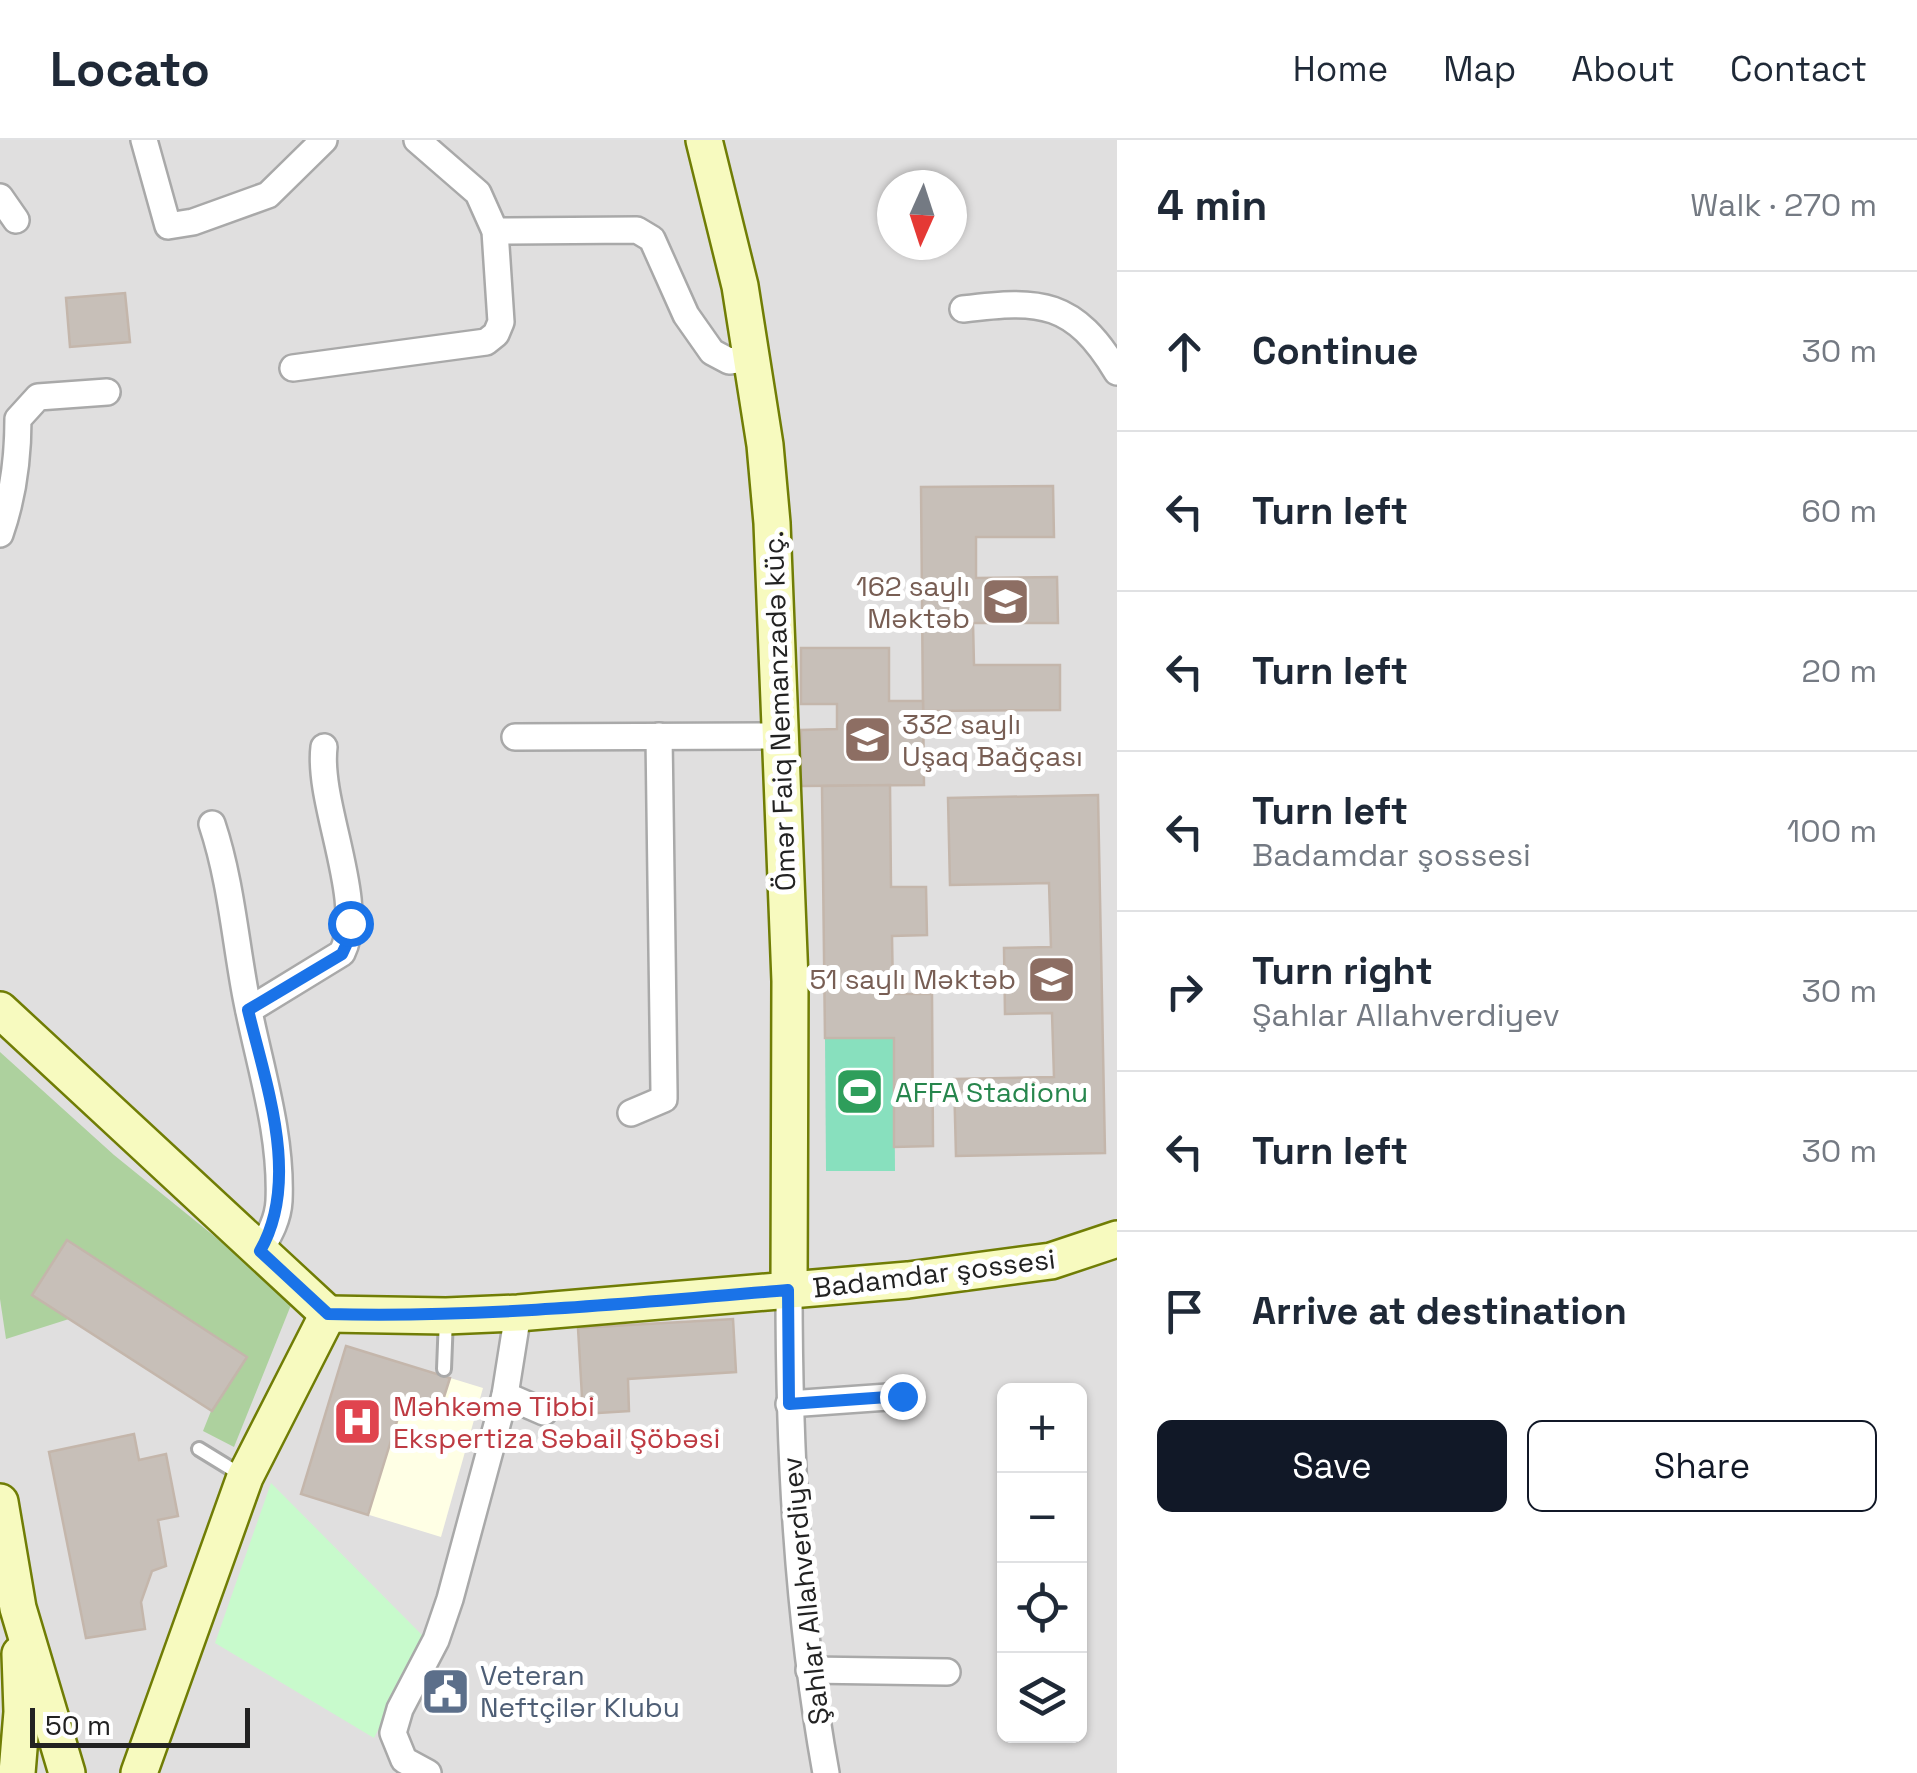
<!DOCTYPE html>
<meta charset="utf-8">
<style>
:root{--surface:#fff;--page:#f2f2f3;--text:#1f2937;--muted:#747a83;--line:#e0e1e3;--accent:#111827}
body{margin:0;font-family:"Space Grotesk",sans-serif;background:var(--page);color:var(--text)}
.controls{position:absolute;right:30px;bottom:30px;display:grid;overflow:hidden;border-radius:15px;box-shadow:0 2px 8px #0004}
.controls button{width:90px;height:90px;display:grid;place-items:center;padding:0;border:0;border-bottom:2px solid var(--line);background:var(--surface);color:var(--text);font:50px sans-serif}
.compass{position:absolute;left:877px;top:30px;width:90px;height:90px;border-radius:50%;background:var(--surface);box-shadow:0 2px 8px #0004;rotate:183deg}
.scale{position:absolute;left:30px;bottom:25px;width:220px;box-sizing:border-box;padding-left:10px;border:5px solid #222;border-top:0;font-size:28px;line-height:35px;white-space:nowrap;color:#222;-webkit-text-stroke:8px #fff;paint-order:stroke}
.stop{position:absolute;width:30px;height:30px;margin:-22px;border:8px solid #1a73e8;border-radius:50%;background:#fff}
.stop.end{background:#1a73e8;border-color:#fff;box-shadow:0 2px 10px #0008}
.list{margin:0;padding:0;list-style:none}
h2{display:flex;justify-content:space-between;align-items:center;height:130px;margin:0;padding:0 40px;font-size:42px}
h2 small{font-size:32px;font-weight:400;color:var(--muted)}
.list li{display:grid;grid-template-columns:65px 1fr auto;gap:30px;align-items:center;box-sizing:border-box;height:160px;padding:0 40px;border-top:2px solid var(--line)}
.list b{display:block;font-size:38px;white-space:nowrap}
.list p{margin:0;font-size:32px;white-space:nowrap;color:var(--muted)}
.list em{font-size:32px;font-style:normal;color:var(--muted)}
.actions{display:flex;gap:20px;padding:30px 40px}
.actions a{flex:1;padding:22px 0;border:2px solid var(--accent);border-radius:15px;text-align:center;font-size:35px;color:var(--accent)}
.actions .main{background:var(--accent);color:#fff}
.icon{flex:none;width:55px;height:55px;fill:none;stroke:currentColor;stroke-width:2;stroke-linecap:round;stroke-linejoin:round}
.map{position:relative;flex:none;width:1117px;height:1633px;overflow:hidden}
header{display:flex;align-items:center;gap:60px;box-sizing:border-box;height:140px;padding:0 50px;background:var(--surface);border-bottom:2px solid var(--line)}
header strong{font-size:48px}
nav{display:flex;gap:55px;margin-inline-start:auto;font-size:35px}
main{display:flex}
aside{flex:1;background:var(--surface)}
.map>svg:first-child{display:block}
.residential{fill:#e0dfdf;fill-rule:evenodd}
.education{fill:#ffffe5}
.forest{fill:#add19e}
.park{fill:#c8facc}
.pitch{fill:#88e0be}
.building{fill:#c7bfb8;stroke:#c4b6ab;stroke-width:2.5}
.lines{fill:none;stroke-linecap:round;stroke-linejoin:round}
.lane-casing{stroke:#a9a9a9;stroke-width:18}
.street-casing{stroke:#a9a9a9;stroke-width:30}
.secondary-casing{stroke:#707d05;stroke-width:40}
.lane{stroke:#fff;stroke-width:12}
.street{stroke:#fff;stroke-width:25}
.secondary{stroke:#f7fabf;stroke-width:35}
.route{stroke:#1a73e8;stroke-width:12}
.labels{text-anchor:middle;stroke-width:10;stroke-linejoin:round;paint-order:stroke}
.education-label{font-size:28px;fill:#785e54;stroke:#fff;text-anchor:end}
.street-label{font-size:28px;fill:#222;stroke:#fff}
.leisure-label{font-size:28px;fill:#27864d;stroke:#fff;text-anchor:start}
.health-label{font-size:28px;fill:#be3a42;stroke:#fff;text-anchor:start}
.service-label{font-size:28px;fill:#4e5e75;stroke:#fff;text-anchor:start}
</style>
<header>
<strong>Locato</strong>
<nav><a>Home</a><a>Map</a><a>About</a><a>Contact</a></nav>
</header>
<main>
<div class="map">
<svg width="1117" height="1633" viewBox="0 0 1117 1633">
<rect width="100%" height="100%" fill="#f2efe9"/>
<path class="residential" d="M 0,0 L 1117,0 L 1117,1633 L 0,1633 ZM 892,45 L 952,45 L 952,105 L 892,105 ZM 1004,1250 L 1080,1250 L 1080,1596 L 1004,1596 Z"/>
<path class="education" d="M 346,1206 L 483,1248 L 441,1397 L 301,1354 Z"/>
<path class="forest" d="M 0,912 L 114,1015 L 293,1160 L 234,1307 L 203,1291 L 211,1271 L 69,1179 L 6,1199 L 0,1159 Z"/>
<path class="park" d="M 271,1343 L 425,1498 L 374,1598 L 215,1503 Z"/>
<path class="pitch" d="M 825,898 L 894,898 L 895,1031 L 826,1031 Z"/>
<g class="building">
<path d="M 125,153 L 130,202 L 70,207 L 66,158 Z"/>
<path d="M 1053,346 L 1054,397 L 976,397 L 976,438 L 1057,437 L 1058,483 L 973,483 L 974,525 L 1060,525 L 1060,570 L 923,571 L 921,347 Z"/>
<path d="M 801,508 L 889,508 L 889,561 L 923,561 L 924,645 L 801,646 L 801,590 L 837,589 L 837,564 L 801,564 Z"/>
<path d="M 890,645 L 891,747 L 926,747 L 927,795 L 892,796 L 893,854 L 932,854 L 933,1006 L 894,1007 L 894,898 L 825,898 L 822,646 Z"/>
<path d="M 1098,655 L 1105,1013 L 956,1016 L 954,939 L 1054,937 L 1052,873 L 1005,874 L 1004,808 L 1051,807 L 1049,743 L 950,745 L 948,658 Z"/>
<path d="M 67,1100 L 247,1217 L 212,1271 L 32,1155 Z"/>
<path d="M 733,1179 L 736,1232 L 628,1239 L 629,1271 L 583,1274 L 578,1188 Z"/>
<path d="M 346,1206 L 450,1238 L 438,1276 L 402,1265 L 368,1375 L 301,1354 Z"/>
<path d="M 134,1294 L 139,1320 L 166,1314 L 178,1376 L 158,1380 L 166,1426 L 152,1431 L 141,1462 L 145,1489 L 86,1498 L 49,1312 Z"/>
</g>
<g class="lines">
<defs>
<g id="lane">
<path d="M 444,1229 L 446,1178"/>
<path d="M 199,1309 L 243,1336"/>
</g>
<g id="street">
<path d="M 144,0 L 168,86 L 193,82 L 268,55 L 324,0"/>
<path d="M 0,57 L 16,80"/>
<path d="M 495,91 L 637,90 L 652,99 L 686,175 L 712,212 L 729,221 L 753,218"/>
<path d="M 963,169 C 1041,159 1074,161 1117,232"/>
<path d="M 293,228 L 486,202 L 496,194 L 501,182 L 495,91 L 478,53 L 417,0"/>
<path d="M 0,394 C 13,357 18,318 18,279 L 38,257 L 107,252"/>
<path d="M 515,597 L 779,596"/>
<path d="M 212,684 C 231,741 235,799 246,857 C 259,925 282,992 279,1061 C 278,1080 269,1095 260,1111"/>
<path d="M 249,870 L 342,813 C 367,762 317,664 324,607"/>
<path d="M 631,973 L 664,959 L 664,951 L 659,596"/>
<path d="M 789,1149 C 789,1311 797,1473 826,1633"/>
<path d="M 505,1255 L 544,1272"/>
<path d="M 789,1264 L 902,1256"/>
<path d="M 809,1530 L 947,1532"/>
<path d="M 428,1633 L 404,1620 L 393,1593 L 400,1569 L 436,1500 L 450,1459 L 505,1255 L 518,1173"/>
</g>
<g id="secondary">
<path d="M 704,0 L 740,146 L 765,305 L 772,383 L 790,841 L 789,1149"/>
<path d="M 0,870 L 328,1174"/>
<path d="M 328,1174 L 446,1176 L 518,1173 L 908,1140 L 1051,1121 L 1117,1099"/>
<path d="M 0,1362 L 18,1468 L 67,1633"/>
<path d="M 17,1633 L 22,1572 L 20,1514"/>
<path d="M 139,1633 L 245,1337 L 328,1174"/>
</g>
</defs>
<use href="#lane" class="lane-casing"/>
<use href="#street" class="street-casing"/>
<use href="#secondary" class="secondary-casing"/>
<use href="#lane" class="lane"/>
<use href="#street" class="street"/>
<use href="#secondary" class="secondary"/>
</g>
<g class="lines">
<path class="route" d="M 350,783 L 348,801 L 342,814 L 248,870 C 266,945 301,1040 260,1111 L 328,1174 C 483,1178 635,1163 788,1150 L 789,1264 L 902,1256"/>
</g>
<defs>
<symbol id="school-square" viewBox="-11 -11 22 22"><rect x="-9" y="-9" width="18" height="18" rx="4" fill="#8d6e63" stroke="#fff"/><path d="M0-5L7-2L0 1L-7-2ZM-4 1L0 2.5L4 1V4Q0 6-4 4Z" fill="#fff"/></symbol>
<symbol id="stadium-square" viewBox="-11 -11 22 22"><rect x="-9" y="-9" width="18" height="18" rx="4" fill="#2e9e5b" stroke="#fff"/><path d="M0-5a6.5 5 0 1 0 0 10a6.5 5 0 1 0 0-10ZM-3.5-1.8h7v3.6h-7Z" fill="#fff"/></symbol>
<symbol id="hospital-square" viewBox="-11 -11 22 22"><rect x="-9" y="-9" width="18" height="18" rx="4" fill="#e0444e" stroke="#fff"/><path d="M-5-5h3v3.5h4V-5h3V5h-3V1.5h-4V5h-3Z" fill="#fff"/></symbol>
<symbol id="civic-square" viewBox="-11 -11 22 22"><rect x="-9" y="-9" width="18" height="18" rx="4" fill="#5c6f8a" stroke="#fff"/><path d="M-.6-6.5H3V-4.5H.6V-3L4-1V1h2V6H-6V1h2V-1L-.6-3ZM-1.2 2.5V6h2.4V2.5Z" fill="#fff"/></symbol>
</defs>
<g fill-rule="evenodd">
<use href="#school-square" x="978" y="434" width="55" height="55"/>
<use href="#school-square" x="840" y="572" width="55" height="55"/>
<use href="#school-square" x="1024" y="812" width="55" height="55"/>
<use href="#stadium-square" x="832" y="924" width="55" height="55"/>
<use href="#hospital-square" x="330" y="1254" width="55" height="55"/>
<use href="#civic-square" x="418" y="1524" width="55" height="55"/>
</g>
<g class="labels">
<g class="education-label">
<text x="970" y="456">162 saylı<tspan x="970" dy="32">Məktəb</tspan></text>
<text x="902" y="594" text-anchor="start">332 saylı<tspan x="902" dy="32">Uşaq Bağçası</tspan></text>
<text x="1016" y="849">51 saylı Məktəb</text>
</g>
<g class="street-label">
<text transform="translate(779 571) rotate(-92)" y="10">Ömər Faiq Nemanzadə küç.</text>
<text transform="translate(934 1133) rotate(-7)" y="10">Badamdar şossesi</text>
<text transform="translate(805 1451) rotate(-96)" y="10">Şahlar Allahverdiyev</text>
</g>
<g class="leisure-label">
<text x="895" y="962">AFFA Stadionu</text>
</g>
<g class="health-label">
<text x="393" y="1276">Məhkəmə Tibbi<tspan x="393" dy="32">Ekspertiza Səbail Şöbəsi</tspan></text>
</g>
<g class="service-label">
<text x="480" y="1545">Veteran<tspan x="480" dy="32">Neftçilər Klubu</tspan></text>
</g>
</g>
</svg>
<div class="controls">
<button>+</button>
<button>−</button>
<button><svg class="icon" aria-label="locate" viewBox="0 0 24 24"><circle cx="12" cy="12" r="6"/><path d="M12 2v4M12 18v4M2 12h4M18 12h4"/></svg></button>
<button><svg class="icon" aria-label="layers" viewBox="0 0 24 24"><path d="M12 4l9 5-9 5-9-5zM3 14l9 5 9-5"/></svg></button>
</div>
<svg class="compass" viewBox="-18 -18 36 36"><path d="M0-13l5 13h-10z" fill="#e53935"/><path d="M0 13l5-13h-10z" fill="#747a83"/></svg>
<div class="scale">50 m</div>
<div class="stop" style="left:350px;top:783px"></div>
<div class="stop end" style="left:902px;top:1256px"></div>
</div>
<aside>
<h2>4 min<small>Walk · 270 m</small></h2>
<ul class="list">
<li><svg class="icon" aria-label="ahead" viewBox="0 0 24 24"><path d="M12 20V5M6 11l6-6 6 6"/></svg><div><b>Continue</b></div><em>30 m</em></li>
<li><svg class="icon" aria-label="left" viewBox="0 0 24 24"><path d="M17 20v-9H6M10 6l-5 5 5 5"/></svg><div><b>Turn left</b></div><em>60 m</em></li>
<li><svg class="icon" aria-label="left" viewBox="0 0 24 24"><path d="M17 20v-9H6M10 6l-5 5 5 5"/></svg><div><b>Turn left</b></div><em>20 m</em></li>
<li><svg class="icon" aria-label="left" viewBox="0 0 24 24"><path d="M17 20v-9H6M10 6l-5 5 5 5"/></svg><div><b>Turn left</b><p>Badamdar şossesi</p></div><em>100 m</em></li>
<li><svg class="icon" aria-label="right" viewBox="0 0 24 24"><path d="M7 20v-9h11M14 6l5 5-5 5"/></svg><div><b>Turn right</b><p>Şahlar Allahverdiyev</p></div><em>30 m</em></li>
<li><svg class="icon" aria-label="left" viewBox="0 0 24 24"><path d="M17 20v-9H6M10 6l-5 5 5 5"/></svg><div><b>Turn left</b></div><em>30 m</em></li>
<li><svg class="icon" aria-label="arrive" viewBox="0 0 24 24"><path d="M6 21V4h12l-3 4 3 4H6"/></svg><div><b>Arrive at destination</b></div></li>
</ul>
<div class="actions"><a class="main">Save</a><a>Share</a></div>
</aside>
</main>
